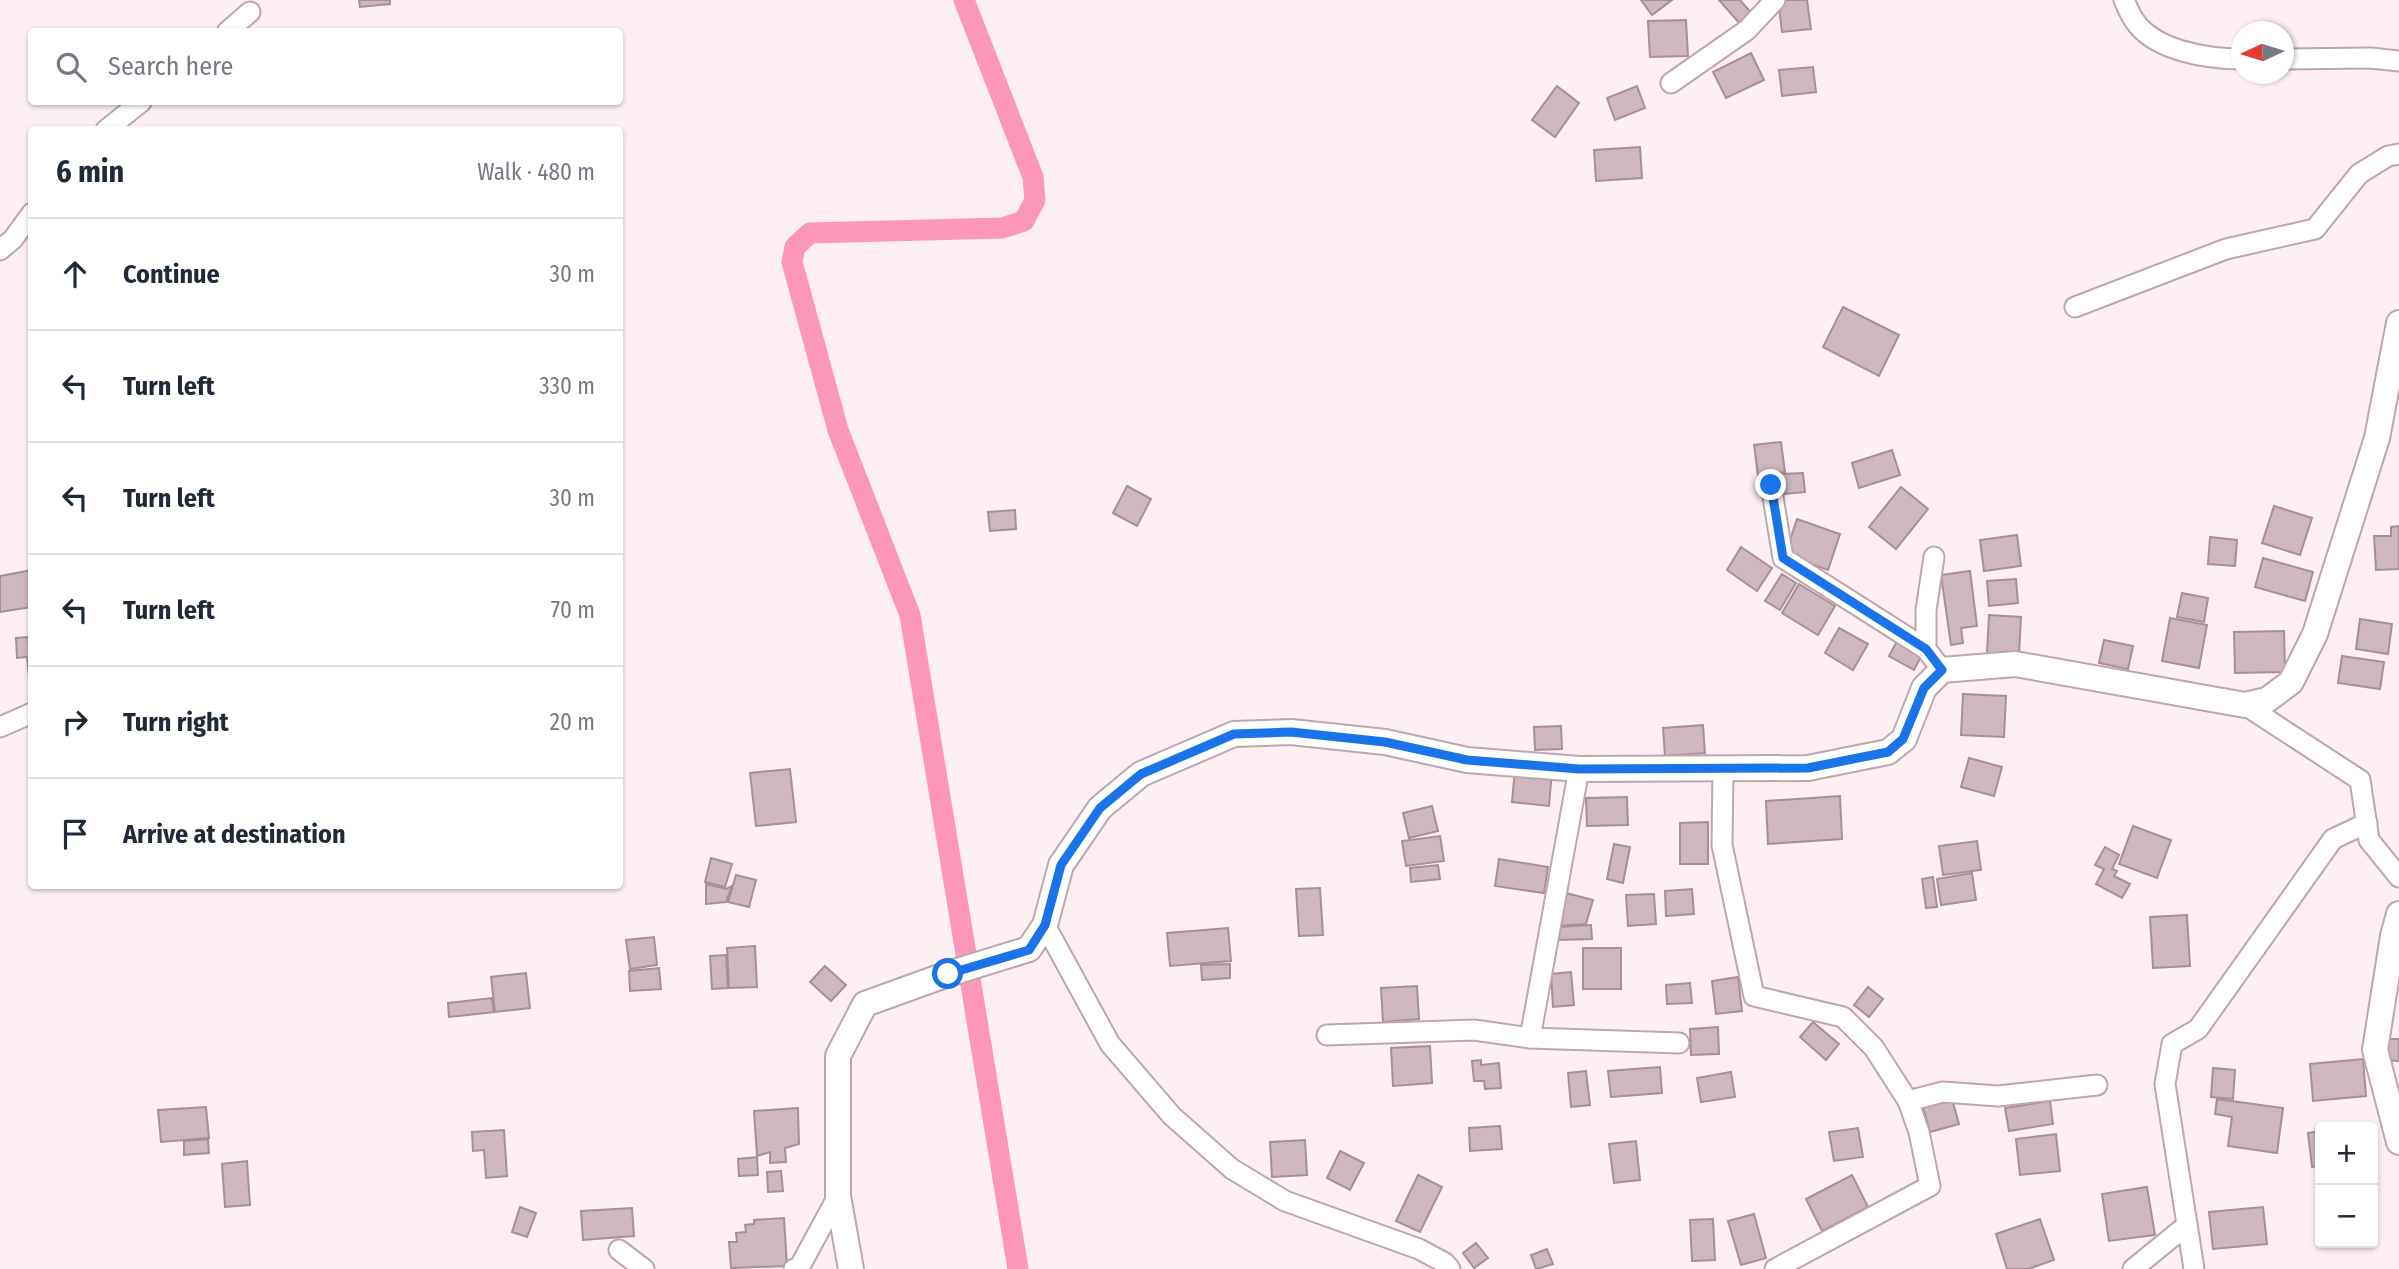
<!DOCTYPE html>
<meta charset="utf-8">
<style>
:root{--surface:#fff;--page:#f2f2f3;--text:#1f2937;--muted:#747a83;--line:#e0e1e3}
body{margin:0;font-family:"Fira Sans Condensed",sans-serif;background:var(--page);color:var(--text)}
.controls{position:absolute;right:21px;bottom:21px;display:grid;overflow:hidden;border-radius:7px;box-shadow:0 2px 5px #0004}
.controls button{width:63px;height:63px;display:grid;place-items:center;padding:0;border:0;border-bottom:2px solid var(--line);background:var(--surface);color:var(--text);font:35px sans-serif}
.compass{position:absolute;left:2231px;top:21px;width:63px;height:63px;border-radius:50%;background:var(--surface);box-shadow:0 2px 5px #0004;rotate:266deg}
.stop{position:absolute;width:21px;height:21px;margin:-16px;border:5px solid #1a73e8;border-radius:50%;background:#fff}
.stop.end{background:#1a73e8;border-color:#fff;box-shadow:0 2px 7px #0008}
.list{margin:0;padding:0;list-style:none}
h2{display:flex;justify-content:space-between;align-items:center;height:91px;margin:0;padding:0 28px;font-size:30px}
h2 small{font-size:23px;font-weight:400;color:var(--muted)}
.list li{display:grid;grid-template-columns:46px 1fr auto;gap:21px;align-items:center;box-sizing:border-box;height:112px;padding:0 28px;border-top:2px solid var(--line)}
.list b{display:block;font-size:26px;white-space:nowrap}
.list em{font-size:23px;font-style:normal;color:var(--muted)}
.icon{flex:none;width:38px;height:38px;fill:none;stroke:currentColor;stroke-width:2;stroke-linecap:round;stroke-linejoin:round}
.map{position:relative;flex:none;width:2399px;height:1269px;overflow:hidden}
.search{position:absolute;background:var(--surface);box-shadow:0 2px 5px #0004;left:28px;top:28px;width:595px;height:77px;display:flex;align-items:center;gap:18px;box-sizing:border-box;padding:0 24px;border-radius:7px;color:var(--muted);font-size:26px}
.panel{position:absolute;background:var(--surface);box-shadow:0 2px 5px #0004;left:28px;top:126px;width:595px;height:763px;border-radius:7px}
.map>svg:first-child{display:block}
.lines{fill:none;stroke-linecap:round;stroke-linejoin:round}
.canal{stroke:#fc96ba;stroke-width:21}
.building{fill:#ceb7be;stroke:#a68f96;stroke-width:2}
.minor-casing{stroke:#bda6ad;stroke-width:23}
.tertiary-casing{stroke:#bda6ad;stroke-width:28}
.minor{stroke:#fff;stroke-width:19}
.tertiary{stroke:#fff;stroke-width:24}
.route{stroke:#1a73e8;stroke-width:9}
</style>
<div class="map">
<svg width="2399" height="1269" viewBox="0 0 2399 1269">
<rect width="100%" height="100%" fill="#feeff3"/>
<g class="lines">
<path class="canal" d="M 964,0 L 1033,177 L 1035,200 L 1024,221 L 1002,228 L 810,233 L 795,247 L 792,262 L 838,430 L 910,615 L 1018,1269"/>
</g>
<g class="building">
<path d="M 359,0 L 390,0 L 390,4 L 360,7 Z"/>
<path d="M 1641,0 L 1672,0 L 1652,15 Z"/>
<path d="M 1719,0 L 1740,0 L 1754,16 L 1742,26 Z"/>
<path d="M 1778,0 L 1807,0 L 1811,29 L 1782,32 Z"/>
<path d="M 1686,20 L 1688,56 L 1650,57 L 1648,21 Z"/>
<path d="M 1751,53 L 1764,80 L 1726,98 L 1713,72 Z"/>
<path d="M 1813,67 L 1816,92 L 1782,96 L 1779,70 Z"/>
<path d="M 1557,86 L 1579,103 L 1555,137 L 1532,120 Z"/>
<path d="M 1637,86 L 1645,108 L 1615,120 L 1607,98 Z"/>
<path d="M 1640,147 L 1642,178 L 1596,181 L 1594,150 Z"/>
<path d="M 1843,307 L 1899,335 L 1879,376 L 1823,347 Z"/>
<path d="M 1781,442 L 1785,472 L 1758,476 L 1754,445 Z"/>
<path d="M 1892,450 L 1900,475 L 1859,488 L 1852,463 Z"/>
<path d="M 1803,473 L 1805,492 L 1783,494 L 1782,474 Z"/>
<path d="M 1127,486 L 1151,499 L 1137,526 L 1113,513 Z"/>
<path d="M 1901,487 L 1928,509 L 1896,549 L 1869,527 Z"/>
<path d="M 2274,506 L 2312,518 L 2300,555 L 2262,543 Z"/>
<path d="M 1015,510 L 1016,529 L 990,531 L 988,512 Z"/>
<path d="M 1797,519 L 1840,534 L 1828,570 L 1785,555 Z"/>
<path d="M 2399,526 L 2399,569 L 2376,570 L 2374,536 L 2391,536 L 2391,527 Z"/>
<path d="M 2017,535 L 2021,566 L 1984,571 L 1980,540 Z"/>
<path d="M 2210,537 L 2237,540 L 2235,566 L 2208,564 Z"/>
<path d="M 1741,547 L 1772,568 L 1757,591 L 1727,570 Z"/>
<path d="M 2263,558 L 2313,572 L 2305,601 L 2255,587 Z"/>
<path d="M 32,570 L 32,607 L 0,612 L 0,576 Z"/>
<path d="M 1970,571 L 1977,626 L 1961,628 L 1963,643 L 1951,645 L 1941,575 Z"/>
<path d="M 1782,574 L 1796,583 L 1780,610 L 1765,601 Z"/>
<path d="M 2016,579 L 2018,603 L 1989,606 L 1987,581 Z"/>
<path d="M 1799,584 L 1835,606 L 1818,635 L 1782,613 Z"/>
<path d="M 2182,593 L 2208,598 L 2204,622 L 2177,617 Z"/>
<path d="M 1989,615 L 2021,617 L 2019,655 L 1987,653 Z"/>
<path d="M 2170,618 L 2207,625 L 2199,668 L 2162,661 Z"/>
<path d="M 2360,619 L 2392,624 L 2388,654 L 2356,649 Z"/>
<path d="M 1839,628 L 1868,644 L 1853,670 L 1825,653 Z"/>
<path d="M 29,630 L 32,630 L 32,676 L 29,677 L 27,657 L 17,658 L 16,638 L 28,637 L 29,646 L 31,646 Z"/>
<path d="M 2284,631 L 2285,672 L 2235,673 L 2234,632 Z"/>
<path d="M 2104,640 L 2133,646 L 2128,669 L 2099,663 Z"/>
<path d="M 1897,641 L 1922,655 L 1914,670 L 1889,656 Z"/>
<path d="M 2342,656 L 2384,662 L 2380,689 L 2338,683 Z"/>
<path d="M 1963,694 L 2006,696 L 2004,737 L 1961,735 Z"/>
<path d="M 1703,725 L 1705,753 L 1665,756 L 1663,728 Z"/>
<path d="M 1561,726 L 1562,749 L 1535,750 L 1534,727 Z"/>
<path d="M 1969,758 L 2002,767 L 1994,796 L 1961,787 Z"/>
<path d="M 1515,768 L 1552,771 L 1549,806 L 1512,802 Z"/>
<path d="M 790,769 L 796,822 L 756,826 L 750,773 Z"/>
<path d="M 1840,796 L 1842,839 L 1768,844 L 1766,801 Z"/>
<path d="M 1627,797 L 1628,825 L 1587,826 L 1586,798 Z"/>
<path d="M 1432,806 L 1438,831 L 1409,838 L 1403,813 Z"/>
<path d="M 1708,822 L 1708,864 L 1680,864 L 1680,823 Z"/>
<path d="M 2133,826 L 2171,840 L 2157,878 L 2119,864 Z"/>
<path d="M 1440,836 L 1444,861 L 1406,866 L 1402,841 Z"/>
<path d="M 1977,841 L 1981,870 L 1943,875 L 1939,846 Z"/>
<path d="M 1614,844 L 1630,847 L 1623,883 L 1607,879 Z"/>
<path d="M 2105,847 L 2119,855 L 2112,869 L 2117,871 L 2114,876 L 2130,884 L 2122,898 L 2096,884 L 2104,869 L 2095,865 Z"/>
<path d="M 711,858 L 732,864 L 725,887 L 705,882 Z"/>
<path d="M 1499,859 L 1548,867 L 1544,893 L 1495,886 Z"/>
<path d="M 1438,865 L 1440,879 L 1411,882 L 1410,868 Z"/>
<path d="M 1972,873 L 1976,900 L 1941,905 L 1937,879 Z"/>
<path d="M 736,875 L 756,880 L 749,907 L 728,902 Z"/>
<path d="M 1933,877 L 1937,907 L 1926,908 L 1922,879 Z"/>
<path d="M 706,884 L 726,889 L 732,886 L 726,902 L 706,904 Z"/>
<path d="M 1320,888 L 1323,935 L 1299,936 L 1296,889 Z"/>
<path d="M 1692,889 L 1694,914 L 1666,916 L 1665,891 Z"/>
<path d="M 1566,893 L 1593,900 L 1586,924 L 1558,926 Z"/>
<path d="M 1654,894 L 1656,924 L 1628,926 L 1626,895 Z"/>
<path d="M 2187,915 L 2190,966 L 2153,968 L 2150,917 Z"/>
<path d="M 1591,925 L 1592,939 L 1558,940 L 1557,927 Z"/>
<path d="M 1228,928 L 1231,961 L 1170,966 L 1167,933 Z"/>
<path d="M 654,937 L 657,965 L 630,969 L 626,940 Z"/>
<path d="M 755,946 L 757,987 L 729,988 L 727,948 Z"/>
<rect x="1583" y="948" width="38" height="41"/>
<path d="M 726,955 L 728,988 L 712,989 L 710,956 Z"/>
<path d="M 1230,964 L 1230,978 L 1202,980 L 1201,965 Z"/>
<path d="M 825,966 L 846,985 L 831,1001 L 810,982 Z"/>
<path d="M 659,968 L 661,989 L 630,991 L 629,971 Z"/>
<path d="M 1571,972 L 1574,1005 L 1553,1007 L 1551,974 Z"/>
<path d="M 526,973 L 530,1008 L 495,1012 L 491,977 Z"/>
<path d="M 1738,977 L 1742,1011 L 1716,1014 L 1712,981 Z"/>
<path d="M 1690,983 L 1692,1003 L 1667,1004 L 1666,985 Z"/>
<path d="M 1417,986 L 1419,1019 L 1383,1022 L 1381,988 Z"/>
<path d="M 1868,987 L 1883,999 L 1869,1017 L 1854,1005 Z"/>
<path d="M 492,998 L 494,1012 L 449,1017 L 448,1003 Z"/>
<path d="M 1813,1022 L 1839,1044 L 1826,1060 L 1800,1037 Z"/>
<path d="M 1718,1027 L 1719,1054 L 1691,1055 L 1690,1029 Z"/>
<path d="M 2384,1039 L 2399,1039 L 2399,1061 L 2383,1060 Z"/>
<path d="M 1430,1046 L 1432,1083 L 1393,1086 L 1391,1048 Z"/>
<path d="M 2363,1059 L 2366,1096 L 2313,1101 L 2310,1064 Z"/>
<path d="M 1481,1060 L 1481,1065 L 1499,1063 L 1501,1088 L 1485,1089 L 1484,1081 L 1474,1081 L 1472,1061 Z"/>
<path d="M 1660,1067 L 1662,1093 L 1611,1097 L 1608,1071 Z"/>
<path d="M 2213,1068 L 2235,1070 L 2233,1099 L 2211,1097 Z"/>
<path d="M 1586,1071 L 1590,1105 L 1571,1107 L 1568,1073 Z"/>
<path d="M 1731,1072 L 1735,1097 L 1701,1102 L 1697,1078 Z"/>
<path d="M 1952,1099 L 1959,1124 L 1930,1132 L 1923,1107 Z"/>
<path d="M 2217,1099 L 2283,1108 L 2277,1153 L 2228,1146 L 2232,1117 L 2215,1114 Z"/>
<path d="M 2050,1101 L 2053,1124 L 2009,1131 L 2005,1108 Z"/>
<path d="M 206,1107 L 209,1138 L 161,1142 L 158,1110 Z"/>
<path d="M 798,1108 L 799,1144 L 785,1148 L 786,1162 L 770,1163 L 770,1152 L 757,1156 L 754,1111 Z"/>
<path d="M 1500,1126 L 1502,1149 L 1470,1151 L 1469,1128 Z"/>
<path d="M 1858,1128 L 1863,1157 L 1834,1161 L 1829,1132 Z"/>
<path d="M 504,1130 L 507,1176 L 486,1178 L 484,1150 L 473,1151 L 472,1132 Z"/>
<path d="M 2320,1131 L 2320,1166 L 2312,1167 L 2308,1133 Z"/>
<path d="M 2056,1134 L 2060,1171 L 2020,1175 L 2016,1139 Z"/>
<path d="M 208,1139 L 209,1153 L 184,1155 L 184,1141 Z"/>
<path d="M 1305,1140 L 1307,1175 L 1272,1177 L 1270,1142 Z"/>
<path d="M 1636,1141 L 1640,1180 L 1614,1183 L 1609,1144 Z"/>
<path d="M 1340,1151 L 1364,1163 L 1350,1190 L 1327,1178 Z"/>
<path d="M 757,1157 L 758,1175 L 739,1176 L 738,1159 Z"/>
<path d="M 247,1161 L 250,1205 L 225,1207 L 222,1164 Z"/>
<path d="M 781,1171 L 783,1191 L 768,1192 L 767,1172 Z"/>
<path d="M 1418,1175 L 1442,1187 L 1420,1232 L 1396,1221 Z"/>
<path d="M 1852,1175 L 1868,1207 L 1822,1231 L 1806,1199 Z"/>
<path d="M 2147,1187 L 2155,1235 L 2109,1241 L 2102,1194 Z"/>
<path d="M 520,1207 L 536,1213 L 527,1237 L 512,1232 Z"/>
<path d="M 2263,1207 L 2267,1244 L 2213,1249 L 2209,1212 Z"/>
<path d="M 632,1208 L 634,1236 L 583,1240 L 581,1211 Z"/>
<path d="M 1754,1214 L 1766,1258 L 1741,1265 L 1728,1221 Z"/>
<path d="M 784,1218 L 787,1266 L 731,1268 L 729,1242 L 737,1242 L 736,1233 L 746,1232 L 745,1225 L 754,1224 L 754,1220 Z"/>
<path d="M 1713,1219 L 1715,1260 L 1692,1261 L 1690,1220 Z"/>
<path d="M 2040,1219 L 2054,1260 L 2028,1269 L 2007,1269 L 1996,1234 Z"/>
<path d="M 1476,1243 L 1488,1258 L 1474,1268 L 1463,1253 Z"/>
<path d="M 1547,1249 L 1553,1264 L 1536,1269 L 1531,1255 Z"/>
</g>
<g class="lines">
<defs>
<g id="minor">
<path d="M 2124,0 C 2127,7 2130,14 2134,20 C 2154,51 2208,59 2242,59"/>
<path d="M 227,32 L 250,12"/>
<path d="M 2284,59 L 2371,58 L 2399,61"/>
<path d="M 1671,83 L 1747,30 L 1775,0"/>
<path d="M 106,130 L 141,102"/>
<path d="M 0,250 L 13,239 L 32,213"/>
<path d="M 2075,307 L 2226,249 L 2315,229 L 2359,174 L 2388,156 L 2399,154"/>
<path d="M 1771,485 L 1783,558 L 1926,649 L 1942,670"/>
<path d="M 1926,649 L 1926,610 L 1934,557"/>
<path d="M 2245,705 L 2360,780 L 2369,840 L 2399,877"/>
<path d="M 0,727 L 32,713"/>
<path d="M 1723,769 L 1722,845 L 1754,996 L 1843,1017 L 1874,1048 L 1908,1101 L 1919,1132 L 1930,1186 L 1775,1269"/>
<path d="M 1045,925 L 1110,1044 L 1172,1116 L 1232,1169 L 1285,1201 L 1419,1249 L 1445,1263 L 1450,1269"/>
<path d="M 1327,1035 L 1474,1030 L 1530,1038 L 1679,1043"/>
<path d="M 1530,1038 L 1579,769"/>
<path d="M 1908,1101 L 1943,1092 L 1998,1096 L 2097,1085"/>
<path d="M 619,1250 L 644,1269"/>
<path d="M 794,1269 L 799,1268 L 838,1196"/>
<path d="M 2133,1269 L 2187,1225"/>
<path d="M 2194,1269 L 2165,1084 L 2172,1044 L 2198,1029 L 2333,839 L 2367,823"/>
</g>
<g id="tertiary">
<path d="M 2399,914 L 2393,936 L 2375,1050 L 2399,1142"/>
<path d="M 851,1269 L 838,1196 L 838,1056 L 865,1004 L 948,974 L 1029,949 L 1045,925 L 1061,865 L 1100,808 L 1141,774 L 1234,734 L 1291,732 L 1385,742 L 1467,760 L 1579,769 L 1808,768 L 1888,752 L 1904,739 L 1924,688 L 1942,670 L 2015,664 L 2245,705 L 2267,700 L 2291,682 L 2315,634 L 2377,438 L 2399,323"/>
</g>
</defs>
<use href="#minor" class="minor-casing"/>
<use href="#tertiary" class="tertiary-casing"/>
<use href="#minor" class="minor"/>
<use href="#tertiary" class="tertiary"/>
</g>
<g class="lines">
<path class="route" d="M 948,974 L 1029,950 L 1045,925 L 1061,865 L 1100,808 L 1141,774 L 1234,734 L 1291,732 L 1385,742 L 1467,760 L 1579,769 L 1808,768 L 1888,752 L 1903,739 L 1924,688 L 1942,670 L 1926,649 L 1783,558 L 1771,485"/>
</g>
</svg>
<div class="controls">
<button>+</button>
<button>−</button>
</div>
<svg class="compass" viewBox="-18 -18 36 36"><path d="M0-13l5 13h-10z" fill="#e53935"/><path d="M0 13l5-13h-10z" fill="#747a83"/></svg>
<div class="stop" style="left:948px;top:974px"></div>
<div class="stop end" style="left:1771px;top:485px"></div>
<div class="search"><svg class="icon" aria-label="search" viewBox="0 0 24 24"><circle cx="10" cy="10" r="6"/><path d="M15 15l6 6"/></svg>Search here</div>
<section class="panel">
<h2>6 min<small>Walk · 480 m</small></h2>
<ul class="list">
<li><svg class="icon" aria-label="ahead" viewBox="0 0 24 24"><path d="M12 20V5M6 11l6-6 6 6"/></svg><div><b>Continue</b></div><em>30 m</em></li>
<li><svg class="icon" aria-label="left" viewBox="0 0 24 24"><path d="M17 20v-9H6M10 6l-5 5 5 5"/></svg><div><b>Turn left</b></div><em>330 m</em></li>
<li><svg class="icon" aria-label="left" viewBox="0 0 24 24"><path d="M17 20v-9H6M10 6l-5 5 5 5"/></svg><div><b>Turn left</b></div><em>30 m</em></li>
<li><svg class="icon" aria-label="left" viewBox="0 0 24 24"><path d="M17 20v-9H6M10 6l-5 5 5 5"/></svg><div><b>Turn left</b></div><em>70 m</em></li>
<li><svg class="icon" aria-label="right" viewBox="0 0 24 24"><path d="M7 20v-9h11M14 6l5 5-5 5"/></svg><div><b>Turn right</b></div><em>20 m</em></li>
<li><svg class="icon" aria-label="arrive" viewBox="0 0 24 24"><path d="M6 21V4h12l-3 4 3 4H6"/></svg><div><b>Arrive at destination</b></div></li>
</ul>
</section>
</div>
